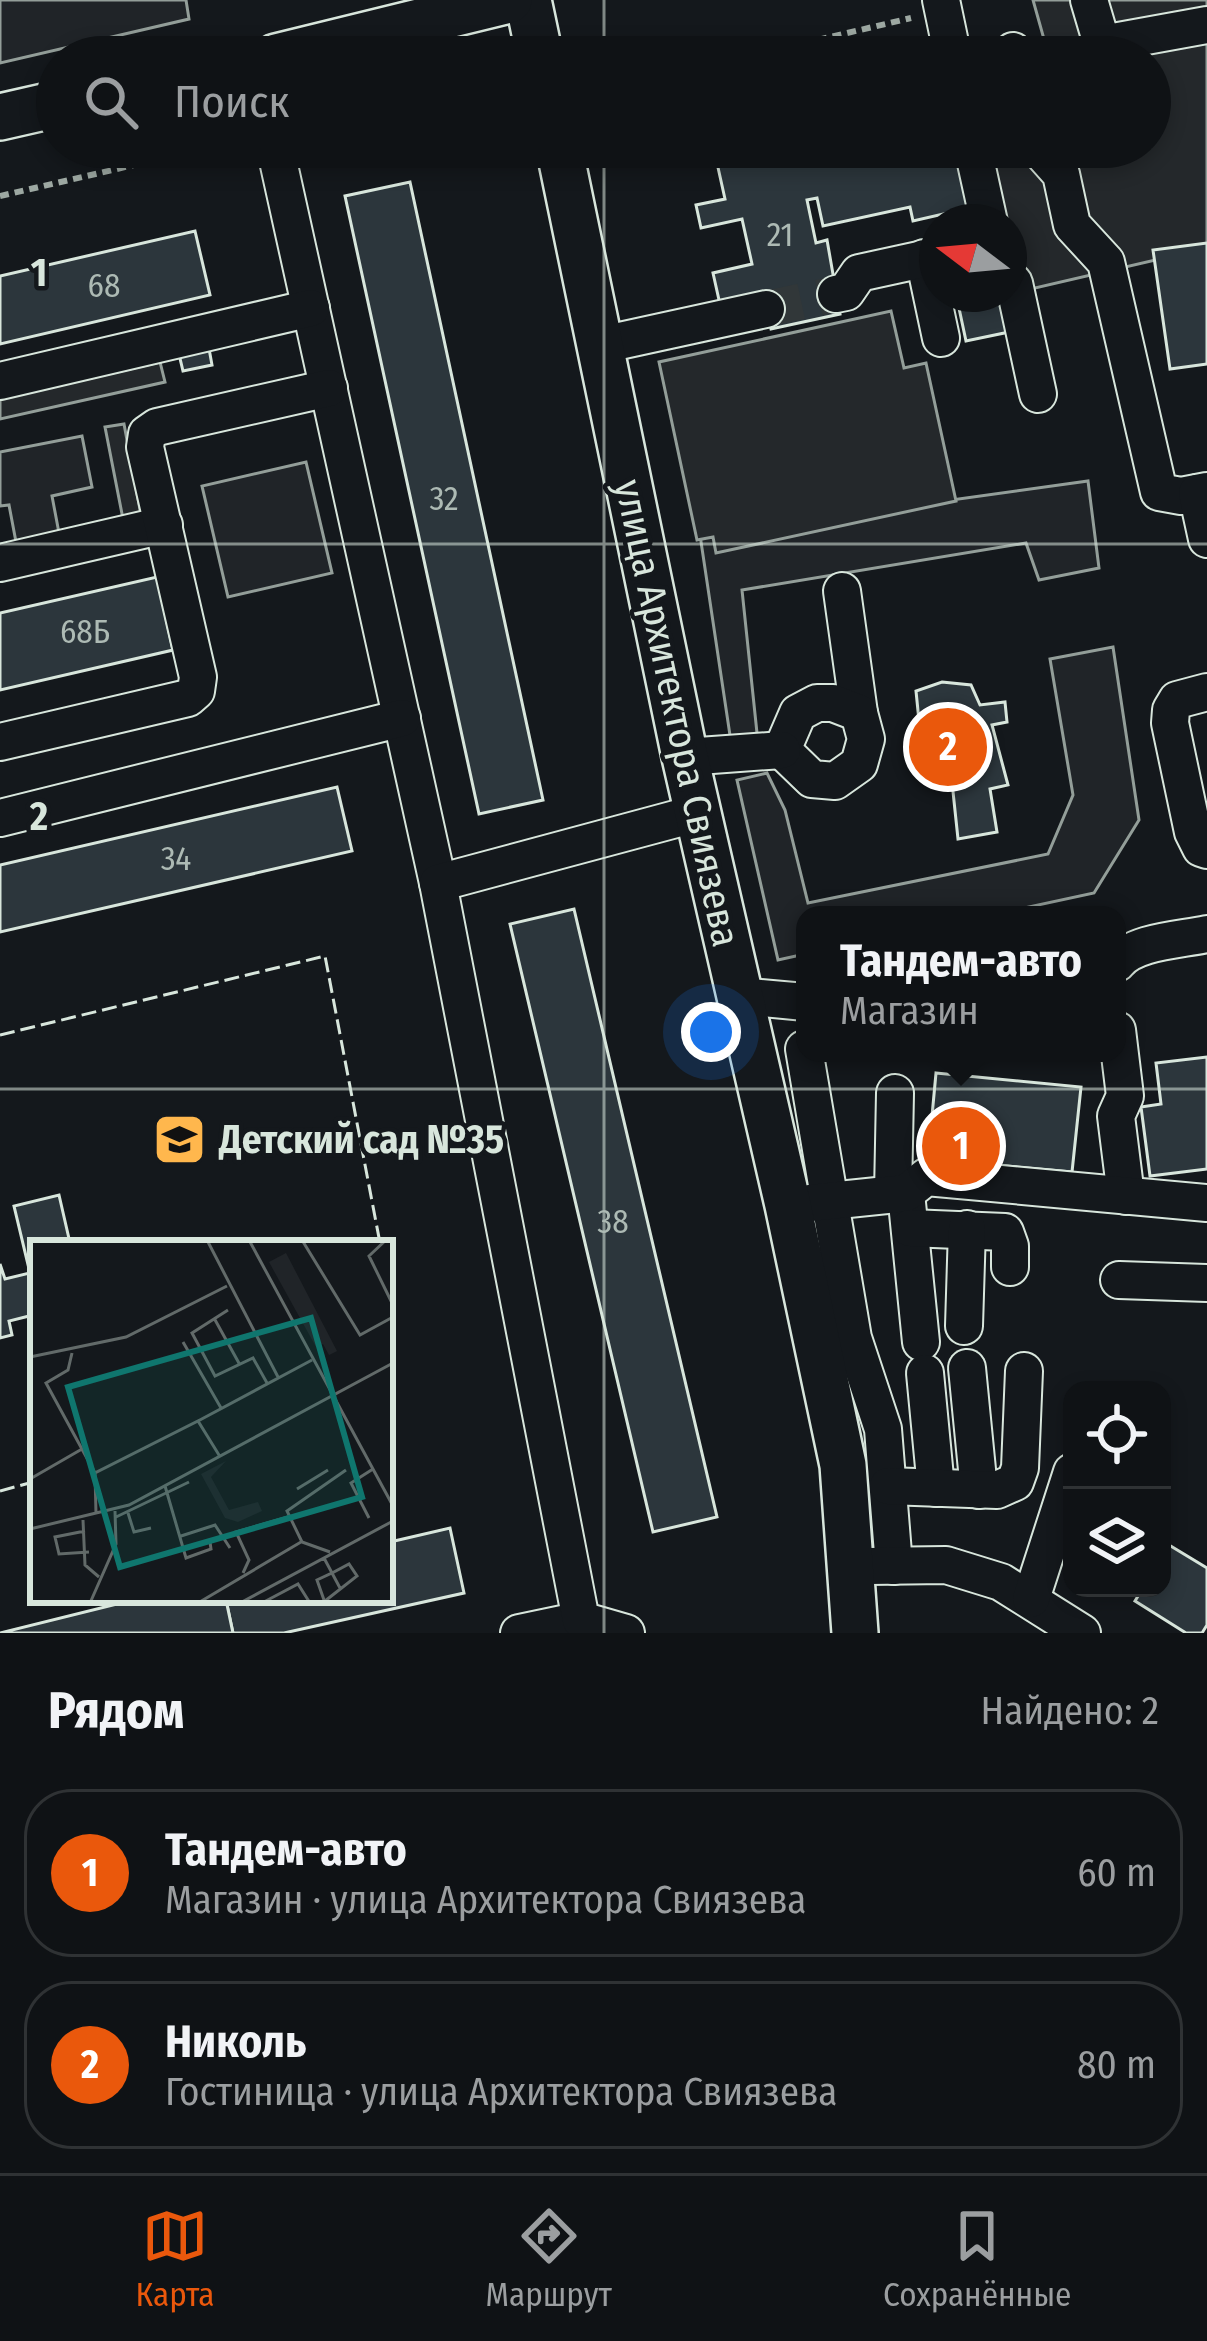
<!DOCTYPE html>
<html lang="ru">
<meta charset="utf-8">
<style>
:root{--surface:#0f1215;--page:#181b1e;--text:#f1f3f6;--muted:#9b9ea0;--line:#2f3234;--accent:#ea580c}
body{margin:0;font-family:"Fira Sans Condensed",sans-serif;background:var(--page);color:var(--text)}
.controls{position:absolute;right:36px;bottom:36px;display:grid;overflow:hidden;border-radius:24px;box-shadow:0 6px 18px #0003}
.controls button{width:108px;height:108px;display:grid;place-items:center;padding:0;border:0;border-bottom:3px solid var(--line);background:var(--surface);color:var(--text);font:60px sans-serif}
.compass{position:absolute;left:919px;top:204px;width:108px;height:108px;border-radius:50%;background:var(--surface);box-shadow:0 6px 18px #0003;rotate:286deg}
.you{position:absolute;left:711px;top:1032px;width:42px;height:42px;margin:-30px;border:9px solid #fff;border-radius:50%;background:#1a73e8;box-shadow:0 0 0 18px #1a73e833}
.badge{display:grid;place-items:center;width:78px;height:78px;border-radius:50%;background:var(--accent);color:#fff;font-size:39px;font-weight:700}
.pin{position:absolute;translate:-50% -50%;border:6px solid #fff;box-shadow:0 3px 12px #0006}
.popup{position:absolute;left:796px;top:906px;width:330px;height:156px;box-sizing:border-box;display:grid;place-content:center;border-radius:24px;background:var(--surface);filter:drop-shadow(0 3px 9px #0005);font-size:39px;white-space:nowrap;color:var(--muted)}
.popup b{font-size:45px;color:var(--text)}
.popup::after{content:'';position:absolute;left:50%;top:100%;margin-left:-24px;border:24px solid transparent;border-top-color:var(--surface)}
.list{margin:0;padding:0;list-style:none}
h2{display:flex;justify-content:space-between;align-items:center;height:156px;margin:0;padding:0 48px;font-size:51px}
h2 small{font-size:39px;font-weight:400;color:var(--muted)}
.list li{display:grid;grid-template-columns:78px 1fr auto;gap:36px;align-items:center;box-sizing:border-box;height:168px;margin:0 24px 24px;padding:0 24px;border:3px solid var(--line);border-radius:48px}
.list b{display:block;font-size:45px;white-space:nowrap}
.list p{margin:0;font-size:39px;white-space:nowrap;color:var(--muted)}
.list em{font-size:39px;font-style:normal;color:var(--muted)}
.icon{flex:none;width:66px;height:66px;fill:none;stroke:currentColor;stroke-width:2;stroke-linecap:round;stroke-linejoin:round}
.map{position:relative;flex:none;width:1207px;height:1633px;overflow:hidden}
.search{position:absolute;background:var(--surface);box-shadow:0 6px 18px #0003;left:36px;right:36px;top:36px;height:132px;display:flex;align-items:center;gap:30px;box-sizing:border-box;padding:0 42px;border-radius:66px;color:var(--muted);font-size:45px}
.sheet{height:540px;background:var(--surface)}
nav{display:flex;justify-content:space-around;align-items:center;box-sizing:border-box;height:168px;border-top:3px solid var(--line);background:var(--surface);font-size:33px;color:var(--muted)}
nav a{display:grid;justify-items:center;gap:6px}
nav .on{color:var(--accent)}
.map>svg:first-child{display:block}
.green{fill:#202428;stroke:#939e99;stroke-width:3}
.parking{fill:#24282b;stroke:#939e99;stroke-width:3}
.building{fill:#2c363c;stroke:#d8e6dc;stroke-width:3}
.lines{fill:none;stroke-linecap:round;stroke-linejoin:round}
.minor-tunnel{stroke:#313739;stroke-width:36;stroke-dasharray:36 18;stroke-linecap:butt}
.minor-casing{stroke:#d8e6dc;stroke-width:40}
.major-casing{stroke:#d8e6dc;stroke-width:50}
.path{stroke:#9da8a2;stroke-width:6;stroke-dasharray:9 6;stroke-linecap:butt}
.minor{stroke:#14181c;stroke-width:36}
.major{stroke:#14181c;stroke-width:45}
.fence{stroke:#d8e6dc;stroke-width:3;stroke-dasharray:15 6;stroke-linecap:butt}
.grid{fill:none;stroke:#d8e6dc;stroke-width:3;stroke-opacity:0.55}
.labels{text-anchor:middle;stroke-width:9;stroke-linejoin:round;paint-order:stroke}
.number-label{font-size:33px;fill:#adbab4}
.street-label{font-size:39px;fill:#d8e6dc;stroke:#14181c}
.poi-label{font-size:39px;font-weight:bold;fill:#d8e6dc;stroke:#14181c;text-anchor:start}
.inset-road{fill:none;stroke:#626a69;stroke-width:3}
.view{fill:#0f766e;fill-opacity:0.15;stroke:#0f766e;stroke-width:6}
.inset-edge{fill:none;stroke:#d8e6dc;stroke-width:6}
.grid-label{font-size:39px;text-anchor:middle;font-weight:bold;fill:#d8e6dc;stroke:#14181c;stroke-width:9;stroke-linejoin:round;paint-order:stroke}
</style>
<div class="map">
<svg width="1207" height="1633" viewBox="0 0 1207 1633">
<rect width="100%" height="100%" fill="#14181c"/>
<g class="green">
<path d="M 0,0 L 186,0 L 189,19 L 0,63 Z"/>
<path d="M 82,436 L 92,487 L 52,496 L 59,533 L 16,542 L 9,505 L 0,506 L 0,452 Z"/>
<path d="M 306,462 L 332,573 L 228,597 L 202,486 Z"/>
<path d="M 1088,481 L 1099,568 L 1039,580 L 1026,543 L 742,590 L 757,733 L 731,742 L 700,535 Z"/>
<path d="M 1113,647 L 1139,820 L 1094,893 L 991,915 L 805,915 L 805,954 L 778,960 L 737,780 L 767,773 L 785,810 L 808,903 L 1048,854 L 1073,795 L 1050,659 Z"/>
</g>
<g class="parking">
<path d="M 1033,0 L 1207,0 L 1207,248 L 1018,292 L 1009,222 L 1005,222 L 993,166 L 1064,147 L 1150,147 L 1150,57 L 1049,57 Z"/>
<path d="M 891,311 L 904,368 L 926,363 L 956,501 L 716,553 L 713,537 L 697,540 L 659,362 Z"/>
<path d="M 160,362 L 165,382 L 0,419 L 0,399 Z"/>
<path d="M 124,424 L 141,515 L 123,519 L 105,427 Z"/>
</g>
<g class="building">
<path d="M 684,147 L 987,147 L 990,161 L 974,207 L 913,221 L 910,207 L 823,226 L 817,198 L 807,200 L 816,243 L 827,240 L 840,314 L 771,329 L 764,300 L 721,309 L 713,273 L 752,264 L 742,219 L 701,228 L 696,205 L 725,199 L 717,163 L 702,166 L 700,151 L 685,154 Z"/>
<path d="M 410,182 L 543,800 L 479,814 L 345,196 Z"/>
<path d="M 195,231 L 210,295 L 0,344 L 0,276 Z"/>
<path d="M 1207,243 L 1207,364 L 1170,369 L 1153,250 Z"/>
<path d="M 956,294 L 1001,294 L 1009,332 L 966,341 Z"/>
<path d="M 208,343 L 212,365 L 183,371 L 178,350 Z"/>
<path d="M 157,577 L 173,650 L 0,690 L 0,613 Z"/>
<path d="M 942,682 L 971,685 L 980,705 L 1005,702 L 1007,722 L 992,725 L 1008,785 L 990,789 L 997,832 L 958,839 L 952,782 L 924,771 L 916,691 Z"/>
<path d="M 337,787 L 352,851 L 0,932 L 0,865 Z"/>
<path d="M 574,909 L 717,1517 L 653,1532 L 510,924 Z"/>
<path d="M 1207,1057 L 1207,1169 L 1150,1176 L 1141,1107 L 1161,1104 L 1156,1063 Z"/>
<path d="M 936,1073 L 1081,1087 L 1072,1172 L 928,1159 Z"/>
<path d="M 59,1195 L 70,1243 L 33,1243 L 33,1315 L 9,1321 L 12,1335 L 0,1338 L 0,1264 L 5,1279 L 30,1273 L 14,1206 Z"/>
<path d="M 450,1528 L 464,1593 L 284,1633 L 233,1633 L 226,1600 L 390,1600 L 390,1542 Z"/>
<path d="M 1169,1545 L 1207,1568 L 1207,1625 L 1202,1633 L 1186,1633 L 1135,1601 L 1143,1588 L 1162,1588 L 1162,1557 Z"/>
<path d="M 133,1600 L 226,1600 L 233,1633 L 0,1633 Z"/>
</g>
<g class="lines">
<path class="minor-tunnel" d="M 766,309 L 836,294"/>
<defs>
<g id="minor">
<path d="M 941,0 L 953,57"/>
<path d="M 1089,0 L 1102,44 L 1207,25"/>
<path d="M 1013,51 L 1015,57"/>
<path d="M 275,147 L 438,883"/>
<path d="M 1037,147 L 1061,174 L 1072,225 L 1106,262 L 1159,492 L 1181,496 L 1207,491"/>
<path d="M 976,163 L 989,222"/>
<path d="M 924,258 L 941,338"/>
<path d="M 1009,278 L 1014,283 L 1038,394"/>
<path d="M 836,294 L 846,292 L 859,273 L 937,256"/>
<path d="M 601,345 L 766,309"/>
<path d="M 0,381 L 311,308"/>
<path d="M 1197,493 L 1207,539"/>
<path d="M 0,563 L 164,525"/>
<path d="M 842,591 L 859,713"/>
<path d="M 1207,692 L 1177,700 L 1171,710 L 1170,723 L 1193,832 L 1201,848 L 1207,850"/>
<path d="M 817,703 L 833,703 L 859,713 L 866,739 L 859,764 L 835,781 L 812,779 L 782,750 L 798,713 Z"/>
<path d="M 0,742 L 188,698 L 196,691 L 198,677 L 145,447 L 147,434 L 157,427 L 329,388"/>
<path d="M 685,757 L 782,750"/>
<path d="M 0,818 L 402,718"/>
<path d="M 1117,963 C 1134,941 1180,940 1207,934"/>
<path d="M 740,996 L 805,1002"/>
<path d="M 1117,1030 L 1125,1096 L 1116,1116 L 1126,1196"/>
<path d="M 804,1049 L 853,1338 L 883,1429 L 894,1566"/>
<path d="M 906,1193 L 921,1342"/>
<path d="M 893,1194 L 895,1093"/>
<path d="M 810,1203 L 906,1193 L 926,1177 L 1207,1203"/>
<path d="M 910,1228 L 1005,1232 L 1010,1246 L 1010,1267"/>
<path d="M 1119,1280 L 1207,1283"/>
<path d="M 964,1326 L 967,1229"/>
<path d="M 967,1368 L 979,1490"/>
<path d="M 925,1373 L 936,1488"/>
<path d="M 888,1486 L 997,1490 L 1015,1482 L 1020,1468 L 1024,1371"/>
<path d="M 869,1566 L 946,1565 L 1001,1582 L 1082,1633"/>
<path d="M 1031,1599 L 1072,1472"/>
<path d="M 519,1633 L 581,1620"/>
<path d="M 626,1633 L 581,1620 L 438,883 L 698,813"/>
</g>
<g id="major">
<path d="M 528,0 L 540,57"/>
<path d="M 276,57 L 509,0"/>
<path d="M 0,117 L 57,104"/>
<path d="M 559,147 L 685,757 L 788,1205 L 843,1465 L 855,1633"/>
</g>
</defs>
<use href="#minor" class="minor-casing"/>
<use href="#major" class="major-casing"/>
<g class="path">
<path d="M 745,57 L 911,18"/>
<path d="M 0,196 L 212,147"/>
</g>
<use href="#minor" class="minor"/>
<use href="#major" class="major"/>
<g class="fence">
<path d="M 0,1035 L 325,956 L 380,1243"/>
<path d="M 0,1491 L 33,1482"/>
</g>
</g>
<path class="grid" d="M 604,0 L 604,57M 604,147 L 604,1633M 0,544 L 1207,544M 0,1089 L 1207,1089"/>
<defs>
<symbol id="school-square" viewBox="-11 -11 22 22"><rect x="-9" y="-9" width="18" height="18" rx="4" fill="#ffb74d" stroke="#14181c"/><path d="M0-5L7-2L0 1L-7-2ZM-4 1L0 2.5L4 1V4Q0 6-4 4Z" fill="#111"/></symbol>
</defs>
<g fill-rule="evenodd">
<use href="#school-square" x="150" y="1110" width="59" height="59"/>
</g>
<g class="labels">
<g class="number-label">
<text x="780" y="246">21</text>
<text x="104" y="297">68</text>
<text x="444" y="510">32</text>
<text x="85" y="643">68Б</text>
<text x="176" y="870">34</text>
<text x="613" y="1233">38</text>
</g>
<g class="street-label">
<text transform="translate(678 713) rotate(78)" y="14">улица Архитектора Свиязева</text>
</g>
<g class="poi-label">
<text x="219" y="1153">Детский сад №35</text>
</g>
</g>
<g transform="translate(30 1240)">
<rect width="363" height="363" fill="#14181c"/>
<path d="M 256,13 L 307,111 L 299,115 L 293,104 L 286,107 L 239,22 ZM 196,221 L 181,237 L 199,270 L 228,262 L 232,271 L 208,282 L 195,278 L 171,234 Z" fill="#202428"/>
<path class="inset-road" d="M 177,0 L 248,137M 219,0 L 363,266M 272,0 L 330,95 L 363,77M 356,0 L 339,16 L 363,65M 198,70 L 162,93 L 185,136 L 223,118 L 237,143M 184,78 L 210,125M 153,102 L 191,168M 42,113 L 38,130 L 16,143 L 65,233M 0,117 L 96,97 L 197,46M 168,181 L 282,120M 0,239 L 52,209M 135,246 L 156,318 L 181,309 L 180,302M 267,249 L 298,230M 98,273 L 104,292 L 121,288M 66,274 L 65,233 L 168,181 L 189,215M 86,277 L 159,242M 339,278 L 321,243 L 343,229M 53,280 L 55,325 L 69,337M 0,289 L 99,265 L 363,123M 55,291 L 25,297 L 29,314 L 59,312M 151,296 L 185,285 L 200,308M 300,312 L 272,302 L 257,271 L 316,230M 294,318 L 302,333 L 319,324 L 327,336 L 295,361M 213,333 L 219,320 L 206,292 L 258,277M 294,360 L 287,340 L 302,333 L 310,348M 60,363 L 86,304 L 85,271M 168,363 L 271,302M 210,363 L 363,281M 232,363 L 268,344 L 280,363"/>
<path class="view" d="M 281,78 L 332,257 L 90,327 L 38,147 Z"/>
<rect width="363" height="363" class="inset-edge"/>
</g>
<g class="grid-label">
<text x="39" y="286">1</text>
<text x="39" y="830">2</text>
</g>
</svg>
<div class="controls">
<button><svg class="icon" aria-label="locate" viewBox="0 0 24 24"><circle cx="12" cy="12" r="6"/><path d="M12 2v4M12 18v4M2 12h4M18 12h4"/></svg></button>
<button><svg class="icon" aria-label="layers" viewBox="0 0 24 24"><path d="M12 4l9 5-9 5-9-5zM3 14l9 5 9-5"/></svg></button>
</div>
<svg class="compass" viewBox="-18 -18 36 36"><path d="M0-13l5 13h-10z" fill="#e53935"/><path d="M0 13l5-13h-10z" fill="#9b9ea0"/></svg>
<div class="you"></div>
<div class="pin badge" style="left:961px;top:1146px">1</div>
<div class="popup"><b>Тандем-авто</b>Магазин</div>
<div class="pin badge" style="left:948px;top:747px">2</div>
<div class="search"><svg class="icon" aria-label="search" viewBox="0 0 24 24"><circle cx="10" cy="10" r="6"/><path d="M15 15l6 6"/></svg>Поиск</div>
</div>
<section class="sheet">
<h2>Рядом<small>Найдено: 2</small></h2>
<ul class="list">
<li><span class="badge">1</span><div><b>Тандем-авто</b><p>Магазин · улица Архитектора Свиязева</p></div><em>60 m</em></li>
<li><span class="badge">2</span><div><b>Николь</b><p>Гостиница · улица Архитектора Свиязева</p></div><em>80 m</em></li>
</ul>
</section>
<nav>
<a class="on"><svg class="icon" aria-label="map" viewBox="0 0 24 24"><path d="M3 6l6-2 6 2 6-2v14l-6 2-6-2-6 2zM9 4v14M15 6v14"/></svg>Карта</a>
<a><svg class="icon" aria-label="directions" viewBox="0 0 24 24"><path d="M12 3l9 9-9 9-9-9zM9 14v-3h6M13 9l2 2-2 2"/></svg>Маршрут</a>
<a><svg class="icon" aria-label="saved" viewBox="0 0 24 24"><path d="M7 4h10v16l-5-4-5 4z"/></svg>Сохранённые</a>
</nav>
